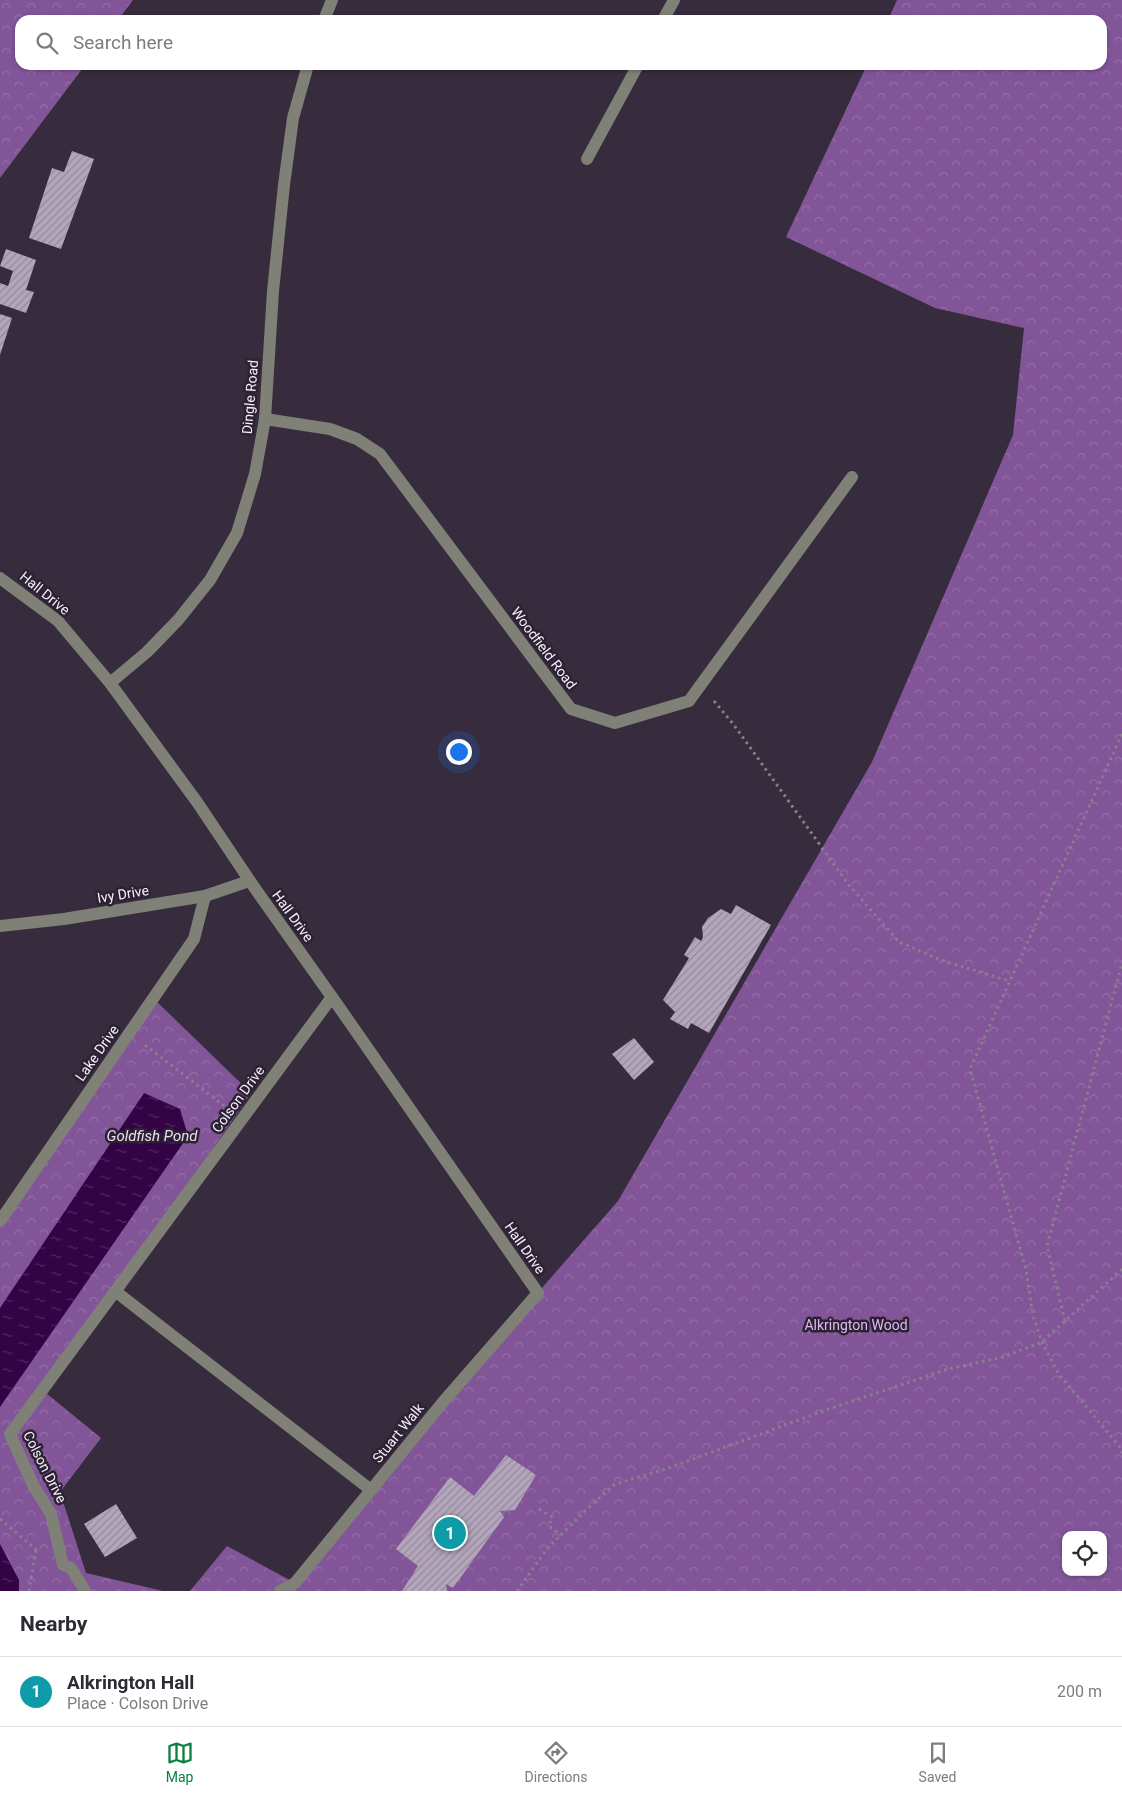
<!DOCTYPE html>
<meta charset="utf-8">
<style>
:root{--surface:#fff;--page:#f7f7f7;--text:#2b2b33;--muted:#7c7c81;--line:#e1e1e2;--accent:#0b8043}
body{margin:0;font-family:Roboto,sans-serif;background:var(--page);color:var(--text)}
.controls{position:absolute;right:15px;bottom:15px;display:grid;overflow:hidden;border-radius:10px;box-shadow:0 1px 4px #0004}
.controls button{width:45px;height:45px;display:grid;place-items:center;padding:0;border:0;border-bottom:1px solid var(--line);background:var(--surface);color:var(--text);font:25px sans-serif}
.you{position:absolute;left:458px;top:751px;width:18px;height:18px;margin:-12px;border:4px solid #fff;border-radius:50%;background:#1a73e8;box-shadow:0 0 0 8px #1a73e833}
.badge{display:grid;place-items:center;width:32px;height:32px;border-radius:50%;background:var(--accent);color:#fff;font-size:16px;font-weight:700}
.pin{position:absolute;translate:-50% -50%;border:2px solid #fff;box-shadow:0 1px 5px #0006}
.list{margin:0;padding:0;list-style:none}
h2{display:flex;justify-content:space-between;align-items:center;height:65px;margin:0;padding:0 20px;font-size:21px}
h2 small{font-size:16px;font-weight:400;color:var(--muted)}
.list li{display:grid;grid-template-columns:32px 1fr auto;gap:15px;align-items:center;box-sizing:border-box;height:70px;padding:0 20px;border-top:1px solid var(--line)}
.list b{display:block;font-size:19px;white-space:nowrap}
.list p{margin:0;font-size:16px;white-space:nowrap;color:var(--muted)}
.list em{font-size:16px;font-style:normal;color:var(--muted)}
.icon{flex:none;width:28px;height:28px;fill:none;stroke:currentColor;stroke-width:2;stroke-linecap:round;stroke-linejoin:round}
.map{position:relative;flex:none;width:1122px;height:1591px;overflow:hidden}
.search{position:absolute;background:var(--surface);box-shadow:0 1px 4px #0004;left:15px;right:15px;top:15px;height:55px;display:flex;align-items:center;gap:12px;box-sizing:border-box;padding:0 18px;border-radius:15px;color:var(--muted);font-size:19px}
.sheet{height:135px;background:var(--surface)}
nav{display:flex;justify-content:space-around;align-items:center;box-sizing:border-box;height:70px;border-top:1px solid var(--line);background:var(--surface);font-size:14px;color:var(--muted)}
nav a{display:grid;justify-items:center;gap:2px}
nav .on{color:var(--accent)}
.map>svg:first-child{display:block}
.forest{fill:url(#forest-crowns);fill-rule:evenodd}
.water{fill:url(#water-ripples)}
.building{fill:url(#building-hatch)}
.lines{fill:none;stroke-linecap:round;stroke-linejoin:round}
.path{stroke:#897f8e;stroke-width:3;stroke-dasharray:2.5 4;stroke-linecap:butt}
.minor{stroke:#7f8177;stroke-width:12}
.labels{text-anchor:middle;stroke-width:5;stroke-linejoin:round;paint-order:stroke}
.street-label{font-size:14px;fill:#f7effb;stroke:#2d2233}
.park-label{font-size:14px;fill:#dfbaf2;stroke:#2d2233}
.water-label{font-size:15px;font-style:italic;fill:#ebdff2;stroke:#2d2233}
</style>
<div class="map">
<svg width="1122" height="1591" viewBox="0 0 1122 1591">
<defs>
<pattern id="forest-crowns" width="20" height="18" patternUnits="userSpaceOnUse" patternTransform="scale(1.25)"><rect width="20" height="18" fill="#825599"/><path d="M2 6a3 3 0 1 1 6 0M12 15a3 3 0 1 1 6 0" fill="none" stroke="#946ea8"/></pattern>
<pattern id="water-ripples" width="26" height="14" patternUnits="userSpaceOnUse" patternTransform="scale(1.25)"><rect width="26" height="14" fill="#330345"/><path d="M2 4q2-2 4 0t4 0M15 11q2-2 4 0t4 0" fill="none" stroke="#512861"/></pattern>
<pattern id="building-hatch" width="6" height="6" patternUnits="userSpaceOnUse" patternTransform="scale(1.25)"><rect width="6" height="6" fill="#b3a5bb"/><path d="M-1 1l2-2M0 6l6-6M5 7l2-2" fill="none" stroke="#948999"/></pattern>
</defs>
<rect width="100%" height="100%" fill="#372c3d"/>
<g class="forest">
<path d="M 0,0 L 133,0 L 118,20 L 20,20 L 20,65 L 85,65 L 0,178 Z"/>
<path d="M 897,0 L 1122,0 L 1122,1591 L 190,1591 L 227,1546 L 295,1583 L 471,1369 L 618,1201 L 872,762 L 1013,435 L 1024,328 L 935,308 L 786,237 L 867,65 L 1102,65 L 1102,20 L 888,20 ZM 1066,1535 L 1103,1535 L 1103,1572 L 1066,1572 Z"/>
<path d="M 153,998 L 251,1093 L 46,1393 L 101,1438 L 60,1492 L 86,1573 L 163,1591 L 0,1591 L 0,1221 Z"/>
</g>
<g class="water">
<path d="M 144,1093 L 180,1109 L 188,1136 L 0,1407 L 0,1308 Z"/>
<path d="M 0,1544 L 19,1580 L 19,1591 L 0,1591 Z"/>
</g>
<g class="building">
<path d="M 72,151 L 94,159 L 61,249 L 29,238 L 52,168 L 64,172 Z"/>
<path d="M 6,249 L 36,260 L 26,290 L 34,292 L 26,313 L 0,304 L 0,283 L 8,286 L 13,271 L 0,266 Z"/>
<path d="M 0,314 L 12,318 L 0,355 Z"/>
<path d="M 736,905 L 771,925 L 709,1033 L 691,1023 L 688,1029 L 670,1019 L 675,1012 L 663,1000 L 689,958 L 684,955 L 695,937 L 701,941 L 703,937 L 702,927 L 708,918 L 721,909 L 731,914 Z"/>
<path d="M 634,1038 L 654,1062 L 634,1080 L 612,1054 Z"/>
<path d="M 506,1455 L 536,1475 L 515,1510 L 500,1511 L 504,1517 L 453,1588 L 446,1584 L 447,1591 L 402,1591 L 418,1566 L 396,1549 L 450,1477 L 474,1496 Z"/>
<path d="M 116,1504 L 137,1538 L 105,1557 L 84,1524 Z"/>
</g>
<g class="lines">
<g class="path">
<path d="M 714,701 L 734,725 L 848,884 L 899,942 L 941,960 L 1009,981"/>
<path d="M 1122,734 L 970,1069 L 1026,1270 L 1033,1316 L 1042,1342 L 1058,1373 L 1119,1446 L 1122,1453"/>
<path d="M 145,1045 L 227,1108"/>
<path d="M 1065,1321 L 1047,1246 L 1122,963"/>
<path d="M 539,1509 L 552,1517 L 549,1526 L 561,1535"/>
<path d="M 0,1519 L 39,1552"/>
<path d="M 29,1591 L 36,1550"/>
<path d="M 517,1591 L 546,1550 L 585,1511 L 615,1484 L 666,1469 L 826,1410 L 948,1369 L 1003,1357 L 1042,1342 L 1122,1269"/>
</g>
<g class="minor">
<path d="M 324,20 L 332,0"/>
<path d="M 663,20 L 674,0"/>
<path d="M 587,159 L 638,65"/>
<path d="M 265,419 L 330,429 L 357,439 L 380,454 L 571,709 L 615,723 L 689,701 L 852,477"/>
<path d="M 0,578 L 58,621 L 110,683 L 197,802 L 254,887 L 339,1007 L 538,1293 L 443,1402 L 295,1583 L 280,1591"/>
<path d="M 110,683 L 147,652 L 178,620 L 210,580 L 237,533 L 255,474 L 265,419 L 273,291 L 284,185 L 293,118 L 308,65"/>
<path d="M 0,926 L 64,919 L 205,896 L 249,881"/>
<path d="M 0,1221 L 194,939 L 205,896"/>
<path d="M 115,1291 L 371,1490"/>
<path d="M 85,1591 L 71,1568 L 63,1565 L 51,1514 L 33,1485 L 10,1434 L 332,997"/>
</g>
</g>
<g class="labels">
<g class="street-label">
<text transform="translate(250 397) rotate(-85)" y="5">Dingle Road</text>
<text transform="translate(45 593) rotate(39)" y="5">Hall Drive</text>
<text transform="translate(544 648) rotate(53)" y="5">Woodfield Road</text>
<text transform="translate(123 894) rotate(-9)" y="5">Ivy Drive</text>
<text transform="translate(293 916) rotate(54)" y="5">Hall Drive</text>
<text transform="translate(97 1053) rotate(-55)" y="5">Lake Drive</text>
<text transform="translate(238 1099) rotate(-54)" y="5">Colson Drive</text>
<text transform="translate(525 1248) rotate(55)" y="5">Hall Drive</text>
<text transform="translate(398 1433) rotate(-51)" y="5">Stuart Walk</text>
<text transform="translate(45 1467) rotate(63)" y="5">Colson Drive</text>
</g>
<g class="park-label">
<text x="856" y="1330">Alkrington Wood</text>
</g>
<g class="water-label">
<text x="152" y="1141">Goldfish Pond</text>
</g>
</g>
</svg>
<div class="controls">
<button><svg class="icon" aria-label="locate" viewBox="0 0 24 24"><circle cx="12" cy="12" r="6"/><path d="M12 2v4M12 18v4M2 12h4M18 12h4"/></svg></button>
</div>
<div class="you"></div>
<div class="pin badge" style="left:450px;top:1533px;background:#0f9aa8">1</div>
<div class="search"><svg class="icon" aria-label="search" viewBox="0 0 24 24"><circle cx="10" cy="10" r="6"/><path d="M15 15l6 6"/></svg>Search here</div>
</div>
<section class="sheet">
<h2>Nearby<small></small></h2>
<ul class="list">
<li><span class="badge" style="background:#0f9aa8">1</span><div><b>Alkrington Hall</b><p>Place · Colson Drive</p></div><em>200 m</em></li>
</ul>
</section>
<nav>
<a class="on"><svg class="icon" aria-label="map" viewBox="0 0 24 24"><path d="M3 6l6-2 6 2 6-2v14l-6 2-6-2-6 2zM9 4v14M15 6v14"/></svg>Map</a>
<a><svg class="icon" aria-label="directions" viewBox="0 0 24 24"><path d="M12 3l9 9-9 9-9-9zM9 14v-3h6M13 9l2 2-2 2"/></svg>Directions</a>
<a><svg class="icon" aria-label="saved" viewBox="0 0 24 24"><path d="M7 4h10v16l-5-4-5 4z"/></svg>Saved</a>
</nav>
